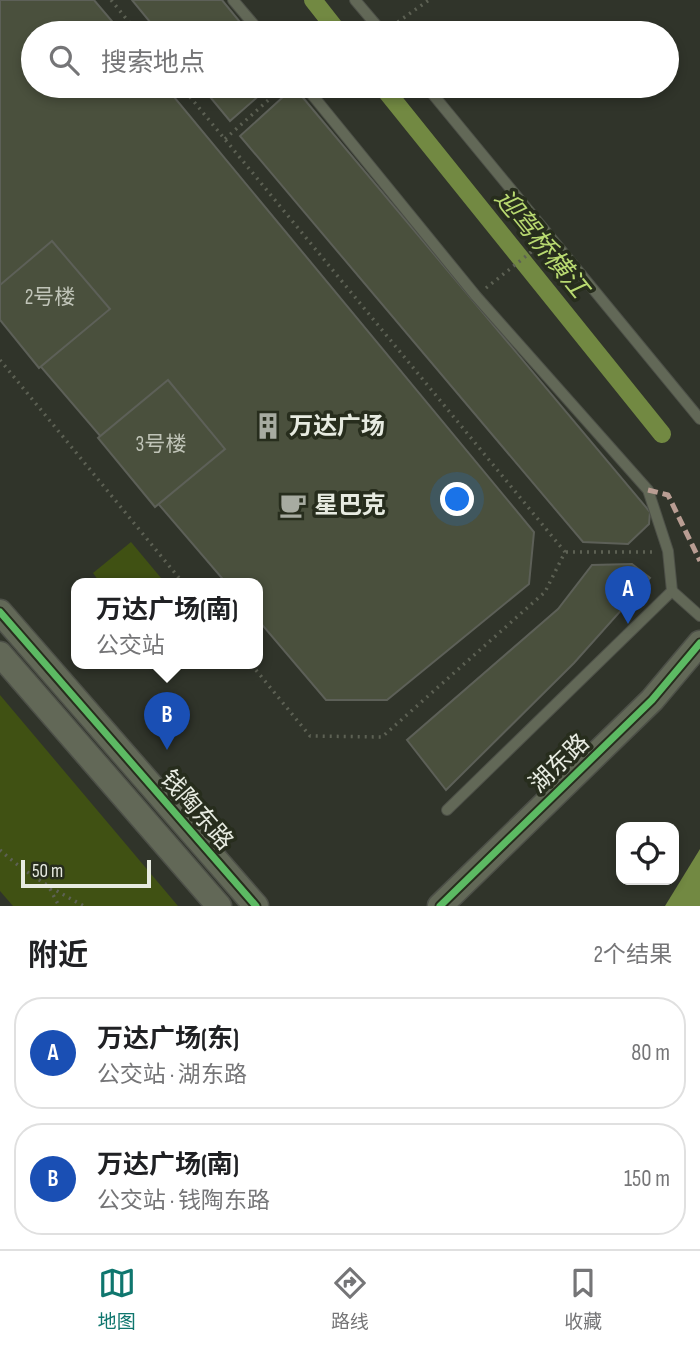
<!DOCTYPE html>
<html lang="zh">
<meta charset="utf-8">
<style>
:root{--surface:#fff;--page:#f6f6f6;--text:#202124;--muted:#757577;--line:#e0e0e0;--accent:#0f766e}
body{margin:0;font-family:"Sofia Sans Condensed","Noto Sans SC",sans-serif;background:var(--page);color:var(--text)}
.controls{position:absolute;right:21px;bottom:21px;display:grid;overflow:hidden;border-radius:14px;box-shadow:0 4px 10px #0003}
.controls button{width:63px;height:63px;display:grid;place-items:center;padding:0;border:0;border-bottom:2px solid var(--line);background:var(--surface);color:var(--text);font:35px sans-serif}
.scale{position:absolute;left:21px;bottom:18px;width:130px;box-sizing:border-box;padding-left:7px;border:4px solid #e7ebe1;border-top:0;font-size:19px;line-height:24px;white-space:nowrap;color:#e7ebe1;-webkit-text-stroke:5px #272d1d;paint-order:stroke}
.you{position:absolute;left:458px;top:500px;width:24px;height:24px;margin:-18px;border:5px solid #fff;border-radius:50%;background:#1a73e8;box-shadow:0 0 0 10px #1a73e833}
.badge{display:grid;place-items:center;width:46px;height:46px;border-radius:50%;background:var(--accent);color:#fff;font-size:23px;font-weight:700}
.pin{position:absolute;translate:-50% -58px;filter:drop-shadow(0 2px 4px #0008)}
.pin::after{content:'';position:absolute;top:37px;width:24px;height:21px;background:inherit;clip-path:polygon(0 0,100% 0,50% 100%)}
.popup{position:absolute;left:71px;top:578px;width:192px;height:91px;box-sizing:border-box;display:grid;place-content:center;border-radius:14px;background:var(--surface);filter:drop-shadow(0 2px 5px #0005);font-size:23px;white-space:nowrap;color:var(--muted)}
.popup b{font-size:26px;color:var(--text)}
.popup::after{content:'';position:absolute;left:50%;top:100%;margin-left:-14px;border:14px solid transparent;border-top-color:var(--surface)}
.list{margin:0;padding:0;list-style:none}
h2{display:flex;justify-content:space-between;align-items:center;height:91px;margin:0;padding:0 28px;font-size:30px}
h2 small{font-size:23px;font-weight:400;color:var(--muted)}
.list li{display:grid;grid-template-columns:46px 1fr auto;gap:21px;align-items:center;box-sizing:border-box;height:112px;margin:0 14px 14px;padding:0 14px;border:2px solid var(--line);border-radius:28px}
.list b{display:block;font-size:26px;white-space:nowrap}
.list p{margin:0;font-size:23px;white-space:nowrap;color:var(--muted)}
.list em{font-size:23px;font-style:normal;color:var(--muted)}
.icon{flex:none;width:38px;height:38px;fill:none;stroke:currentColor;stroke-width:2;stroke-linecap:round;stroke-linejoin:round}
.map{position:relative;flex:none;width:700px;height:906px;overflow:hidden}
.search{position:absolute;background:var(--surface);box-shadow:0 4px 10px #0003;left:21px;right:21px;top:21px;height:77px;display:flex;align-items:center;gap:18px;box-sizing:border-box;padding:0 24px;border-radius:38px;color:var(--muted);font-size:26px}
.sheet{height:343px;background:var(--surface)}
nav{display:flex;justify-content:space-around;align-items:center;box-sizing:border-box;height:98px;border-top:2px solid var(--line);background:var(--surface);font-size:19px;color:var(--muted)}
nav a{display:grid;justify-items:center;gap:4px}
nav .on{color:var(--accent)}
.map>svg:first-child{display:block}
.green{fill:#405113}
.water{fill:#728942}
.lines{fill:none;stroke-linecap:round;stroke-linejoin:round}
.canal{stroke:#728942;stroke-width:18}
.building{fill:#4a503d;stroke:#5d6058;stroke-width:2}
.service-casing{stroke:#4d5048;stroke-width:12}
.tertiary-casing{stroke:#4d5048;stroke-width:27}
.path{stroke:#5d6154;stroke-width:3.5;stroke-dasharray:2 5;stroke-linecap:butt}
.service{stroke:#626857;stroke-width:10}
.tertiary{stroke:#626857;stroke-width:24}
.quiet{stroke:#b99d93;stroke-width:5;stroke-dasharray:10 5;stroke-linecap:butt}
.cycleway-casing{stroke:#272d1d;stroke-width:11}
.cycleway{stroke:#5cba63;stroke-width:7}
.labels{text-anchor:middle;stroke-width:7;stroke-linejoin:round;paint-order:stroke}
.number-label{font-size:21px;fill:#c0c4b8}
.poi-label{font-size:24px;font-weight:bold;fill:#e7ebe1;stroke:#272d1d;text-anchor:start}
.street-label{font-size:24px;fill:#e7ebe1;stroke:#272d1d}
.water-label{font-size:26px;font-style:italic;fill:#b8d970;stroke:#272d1d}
</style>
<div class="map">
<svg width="700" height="906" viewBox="0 0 700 906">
<rect width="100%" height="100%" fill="#30342a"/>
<g class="green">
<path d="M 131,542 L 166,584 L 101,584 L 93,573 Z"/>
<path d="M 0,695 L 178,906 L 13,906 L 0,891 Z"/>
</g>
<path class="water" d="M 700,849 L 700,906 L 665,906 Z"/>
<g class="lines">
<g class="canal">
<path d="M 313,0 L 339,33"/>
<path d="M 382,86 L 662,434"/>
</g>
</g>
<g class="building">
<path d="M 0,0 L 94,0 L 122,33 L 33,33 L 33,86 L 165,86 L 534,532 L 529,584 L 387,700 L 326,700 L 258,620 L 258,584 L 227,584 L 0,319 Z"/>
<path d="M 132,0 L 222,0 L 249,33 L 159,33 Z"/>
<path d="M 201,86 L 270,86 L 230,121 Z"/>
<path d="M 294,87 L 650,512 L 649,524 L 628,544 L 583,542 L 240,136 Z"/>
<path d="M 52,241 L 110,309 L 39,368 L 0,320 L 0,285 Z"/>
<path d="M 168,380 L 225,449 L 155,507 L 98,438 Z"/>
<path d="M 632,564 L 650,578 L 574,663 L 446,790 L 407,740 L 558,609 L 592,565 Z"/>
</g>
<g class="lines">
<defs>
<g id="service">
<path d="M 233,0 L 261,33"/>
<path d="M 355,0 L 383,33"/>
<path d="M 305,86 L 476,296 L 648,490 L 668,551 L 672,591 L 447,810"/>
<path d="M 426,86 L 700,419"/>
<path d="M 672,591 L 700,616"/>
</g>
<g id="tertiary">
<path d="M 0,612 L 256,906"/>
<path d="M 0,654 L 219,906"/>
<path d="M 440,906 L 652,700 L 700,643"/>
</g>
</defs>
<use href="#service" class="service-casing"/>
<use href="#tertiary" class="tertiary-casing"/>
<g class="path">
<path d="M 111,0 L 138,33"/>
<path d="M 392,26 L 429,0"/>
<path d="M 181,86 L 565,552 L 545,592 L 382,737 L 310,736 L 251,664"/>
<path d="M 225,139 L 284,86"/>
<path d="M 486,288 L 540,245"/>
<path d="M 0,360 L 184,584"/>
<path d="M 566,552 L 656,552"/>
<path d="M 0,850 C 25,873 54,890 84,906"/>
<path d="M 50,889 L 59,906"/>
</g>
<use href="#service" class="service"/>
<use href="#tertiary" class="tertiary"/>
<path class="quiet" d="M 648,490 L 668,495 L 700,561"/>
<defs>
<g id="cycleway">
<path d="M 0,612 L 256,906"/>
<path d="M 440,906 L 652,700 L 700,643"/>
</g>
</defs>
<use href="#cycleway" class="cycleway-casing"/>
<use href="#cycleway" class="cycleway"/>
</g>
<defs>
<symbol id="building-bare" viewBox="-9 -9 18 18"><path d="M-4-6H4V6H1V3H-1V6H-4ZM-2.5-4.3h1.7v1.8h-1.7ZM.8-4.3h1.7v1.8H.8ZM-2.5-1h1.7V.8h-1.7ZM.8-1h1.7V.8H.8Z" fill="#a7aba1" stroke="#272d1d" stroke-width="2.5" paint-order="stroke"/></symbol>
<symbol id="cafe-bare" viewBox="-9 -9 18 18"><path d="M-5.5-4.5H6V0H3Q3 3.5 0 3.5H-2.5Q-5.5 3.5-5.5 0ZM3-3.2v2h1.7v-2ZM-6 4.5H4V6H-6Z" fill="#a7aba1" stroke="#272d1d" stroke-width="2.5" paint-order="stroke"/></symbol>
</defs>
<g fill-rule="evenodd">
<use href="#building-bare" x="249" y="407" width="38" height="38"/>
<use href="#cafe-bare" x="274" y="486" width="38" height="38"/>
</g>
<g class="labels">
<g class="number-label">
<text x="50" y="304">2号楼</text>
<text x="161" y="451">3号楼</text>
</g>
<g class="poi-label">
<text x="289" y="434">万达广场</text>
<text x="314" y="513">星巴克</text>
</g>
<g class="street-label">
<text transform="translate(559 763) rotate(-44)" y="8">湖东路</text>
<text transform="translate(197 810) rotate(49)" y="8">钱陶东路</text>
</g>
<g class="water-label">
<text transform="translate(542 243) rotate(51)" y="9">迎驾桥横江</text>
</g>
</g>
</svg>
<div class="controls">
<button><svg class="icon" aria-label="locate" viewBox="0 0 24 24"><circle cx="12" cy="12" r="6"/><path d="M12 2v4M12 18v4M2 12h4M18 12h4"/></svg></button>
</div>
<div class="scale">50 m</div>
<div class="you"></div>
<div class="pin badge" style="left:628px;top:624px;background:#1a4fb4">A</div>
<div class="pin badge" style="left:167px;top:750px;background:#1a4fb4">B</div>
<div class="popup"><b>万达广场(南)</b>公交站</div>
<div class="search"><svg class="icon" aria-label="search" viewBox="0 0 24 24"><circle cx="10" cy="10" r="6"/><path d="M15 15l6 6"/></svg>搜索地点</div>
</div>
<section class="sheet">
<h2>附近<small>2个结果</small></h2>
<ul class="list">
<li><span class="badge" style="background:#1a4fb4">A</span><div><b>万达广场(东)</b><p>公交站 · 湖东路</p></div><em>80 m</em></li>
<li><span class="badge" style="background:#1a4fb4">B</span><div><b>万达广场(南)</b><p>公交站 · 钱陶东路</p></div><em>150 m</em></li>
</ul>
</section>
<nav>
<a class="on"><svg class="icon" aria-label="map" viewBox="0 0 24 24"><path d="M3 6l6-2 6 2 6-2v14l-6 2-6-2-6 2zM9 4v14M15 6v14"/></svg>地图</a>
<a><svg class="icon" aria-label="directions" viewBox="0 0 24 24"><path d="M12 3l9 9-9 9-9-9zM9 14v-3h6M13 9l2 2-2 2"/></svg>路线</a>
<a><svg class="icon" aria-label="saved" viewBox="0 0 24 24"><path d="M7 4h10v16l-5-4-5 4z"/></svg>收藏</a>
</nav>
